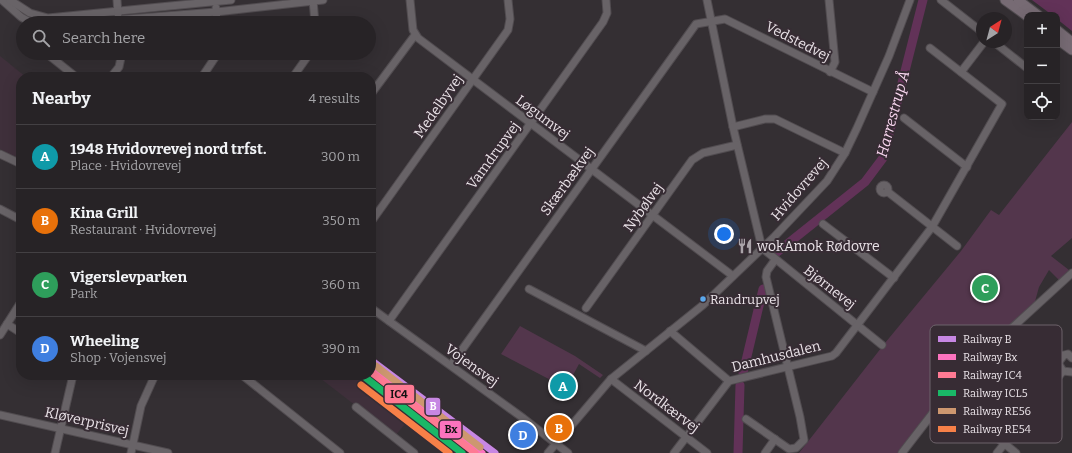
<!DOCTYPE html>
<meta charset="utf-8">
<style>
:root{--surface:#272326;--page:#2f2b2e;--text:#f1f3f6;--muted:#a4a4a7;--line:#434043;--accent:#8bbbb9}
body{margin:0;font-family:Bitter,serif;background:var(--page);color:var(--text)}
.controls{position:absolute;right:12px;top:12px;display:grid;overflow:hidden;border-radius:8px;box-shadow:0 4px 16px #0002}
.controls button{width:36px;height:36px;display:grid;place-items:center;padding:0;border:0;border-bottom:1px solid var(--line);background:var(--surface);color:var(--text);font:20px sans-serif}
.compass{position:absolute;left:976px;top:12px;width:36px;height:36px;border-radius:50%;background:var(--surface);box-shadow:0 4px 16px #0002;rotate:36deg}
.you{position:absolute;left:724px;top:234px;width:14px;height:14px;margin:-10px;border:3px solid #fff;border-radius:50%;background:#1a73e8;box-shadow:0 0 0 6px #1a73e833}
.badge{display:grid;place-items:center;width:26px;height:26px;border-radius:50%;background:var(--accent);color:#fff;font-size:13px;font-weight:700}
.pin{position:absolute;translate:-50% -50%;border:2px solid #fff;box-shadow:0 1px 4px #0006}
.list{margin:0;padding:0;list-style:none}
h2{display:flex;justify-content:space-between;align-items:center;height:52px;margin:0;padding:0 16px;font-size:17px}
h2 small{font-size:13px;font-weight:400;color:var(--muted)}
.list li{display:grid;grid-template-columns:26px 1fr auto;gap:12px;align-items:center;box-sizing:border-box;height:64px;padding:0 16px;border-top:1px solid var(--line)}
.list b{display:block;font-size:15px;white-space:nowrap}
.list p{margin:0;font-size:13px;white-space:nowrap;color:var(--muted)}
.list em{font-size:13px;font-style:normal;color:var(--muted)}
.icon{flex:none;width:22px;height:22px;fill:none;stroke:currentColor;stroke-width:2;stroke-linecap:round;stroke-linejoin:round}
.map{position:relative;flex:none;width:1072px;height:453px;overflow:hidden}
.search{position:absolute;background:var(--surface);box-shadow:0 4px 16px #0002;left:16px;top:16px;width:360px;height:44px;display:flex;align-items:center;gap:10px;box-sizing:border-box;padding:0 14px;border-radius:22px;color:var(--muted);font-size:15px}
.panel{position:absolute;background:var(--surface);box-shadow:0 4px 16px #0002;left:16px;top:72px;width:360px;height:308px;border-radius:16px}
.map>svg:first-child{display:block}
.built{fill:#3f303b}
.green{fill:#53364c}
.water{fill:#623258}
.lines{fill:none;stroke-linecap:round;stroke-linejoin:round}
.river{stroke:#623258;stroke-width:9}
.minor-casing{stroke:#514c50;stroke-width:9}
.major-casing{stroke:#514c50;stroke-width:11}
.minor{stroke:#686367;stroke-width:7}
.major{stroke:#776b74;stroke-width:9}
.rail-1-casing{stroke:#372c34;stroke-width:10}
.rail-2-casing{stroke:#372c34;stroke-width:10}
.rail-3-casing{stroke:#372c34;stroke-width:10}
.rail-4-casing{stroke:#372c34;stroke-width:10}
.rail-5-casing{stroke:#372c34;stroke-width:10}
.rail-6-casing{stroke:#372c34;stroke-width:10}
.rail-1{stroke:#c787e3;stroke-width:7}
.rail-2{stroke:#fc73be;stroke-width:7}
.rail-3{stroke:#fe7a93;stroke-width:7}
.rail-4{stroke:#1ab867;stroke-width:7}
.rail-5{stroke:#cd976f;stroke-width:7}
.rail-6{stroke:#f78048;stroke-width:7}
.bus-dot{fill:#5aa8eb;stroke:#372c34;stroke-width:1.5}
.labels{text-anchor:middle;stroke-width:4;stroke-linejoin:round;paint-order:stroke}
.bus-label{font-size:13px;fill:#eae3e8;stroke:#372c34;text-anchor:start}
.street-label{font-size:14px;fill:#eae3e8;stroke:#372c34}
.poi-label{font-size:14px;fill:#eae3e8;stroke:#372c34;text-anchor:start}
.water-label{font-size:15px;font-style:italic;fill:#fad8f1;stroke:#372c34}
.key{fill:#372c34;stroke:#6d636a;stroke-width:1}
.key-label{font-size:11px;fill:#eae3e8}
.line-badge{stroke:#372c34;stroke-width:1.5}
.badge-label{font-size:11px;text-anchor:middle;font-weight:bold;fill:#fff}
.pale-badge-label{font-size:11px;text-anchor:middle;font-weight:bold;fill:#111}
</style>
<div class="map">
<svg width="1072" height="453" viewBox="0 0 1072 453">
<rect width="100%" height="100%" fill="#342f33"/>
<g class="built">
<path d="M 0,56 L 26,77 L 21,77 L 21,161 L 0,149 Z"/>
<path d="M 371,355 L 446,413 L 502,453 L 453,453 L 410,418 L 395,436 L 316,375 L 371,375 Z"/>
</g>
<g class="green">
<path d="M 1072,122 L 1072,238 L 1051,256 L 1069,270 L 1059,280 L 1049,270 L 1039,287 L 1034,305 L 964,369 L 900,453 L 799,453 L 885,343 L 961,251 L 991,210 L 999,215 Z"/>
<path d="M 520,326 L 575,356 L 603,375 L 600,378 L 579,364 L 566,388 L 501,354 Z"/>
</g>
<path class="water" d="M 1032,0 L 1072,0 L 1072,31 L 1057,19 L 1057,15 L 1052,15 Z"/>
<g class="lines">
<g class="river">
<path d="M 776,253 L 865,182 L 883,158 L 923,0"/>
<path d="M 743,373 L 763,289"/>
<path d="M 738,453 L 740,385"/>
</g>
<defs>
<g id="minor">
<path d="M 2,0 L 21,17 L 32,23"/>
<path d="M 10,0 L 30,13 L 48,18 L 231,0"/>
<path d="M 117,0 L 118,14"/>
<path d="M 313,0 L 315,23"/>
<path d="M 410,0 L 413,30 L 418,38 L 733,276"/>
<path d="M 707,0 L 733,127 L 762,248"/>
<path d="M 829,0 L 835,62 L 830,72"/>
<path d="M 941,0 L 982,32"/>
<path d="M 216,8 L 217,23"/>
<path d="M 76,23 L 216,12 L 323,0"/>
<path d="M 994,42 L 1027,68"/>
<path d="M 46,53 L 76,77"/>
<path d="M 961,72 L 984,42"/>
<path d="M 111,77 L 119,67 L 122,53"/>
<path d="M 202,77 L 218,53"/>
<path d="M 293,77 L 310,53"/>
<path d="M 371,94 L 415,35"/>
<path d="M 904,118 L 967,167"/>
<path d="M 733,127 L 765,119 L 775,119 L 845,153"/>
<path d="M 0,154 L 21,164"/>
<circle cx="884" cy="189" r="4"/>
<path d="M 888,192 L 957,246"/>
<path d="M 0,209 L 21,220"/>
<path d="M 371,222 L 508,30 L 510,19 L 508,0"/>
<path d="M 823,224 L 894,278"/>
<path d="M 762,248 L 882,345"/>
<path d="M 529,289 L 646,351"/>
<path d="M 371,308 L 523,418 L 568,453"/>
<path d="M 586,308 L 692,160 L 703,153 L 737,145"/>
<path d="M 389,321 L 603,22 L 607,13 L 606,0"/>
<path d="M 7,324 L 21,333"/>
<path d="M 670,331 L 729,381"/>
<path d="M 0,335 L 21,302"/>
<path d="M 1072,358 L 1068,354 L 1064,355 L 1058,363 L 1063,371 L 1072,372"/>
<path d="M 451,365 L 696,24 L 725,19 L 873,92"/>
<path d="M 242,375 L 340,453"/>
<path d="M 611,379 L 707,453"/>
<path d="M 945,396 L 1016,453"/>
<path d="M 356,407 L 414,453"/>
<path d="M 0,415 L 168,453"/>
<path d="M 746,419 L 789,449 L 796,448 L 804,440 L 800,417 L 766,277 L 767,271 L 775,260"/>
<path d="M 55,453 L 73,375"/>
<path d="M 131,453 L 141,406 L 155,375"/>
<path d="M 548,453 L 611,379 L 703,305 L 774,237 L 827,181 L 845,153 L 857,128 L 889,56 L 910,0"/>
<path d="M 674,453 L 729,381 L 832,356 L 836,353 L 932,227 L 1002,104 L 930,48"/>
<path d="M 765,453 L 775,439"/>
<path d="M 902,453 L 966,370 L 1072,273"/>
<path d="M 997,453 L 1063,371"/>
</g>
<g id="major">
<path d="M 1005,0 L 1027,16"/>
<path d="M 1018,0 L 1038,15"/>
<path d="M 1057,30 L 1072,42"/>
<path d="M 1057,39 L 1072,50"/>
</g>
</defs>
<use href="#minor" class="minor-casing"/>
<use href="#major" class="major-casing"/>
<use href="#minor" class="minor"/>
<use href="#major" class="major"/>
<defs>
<path id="rail-1" d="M 371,360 L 495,453"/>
<path id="rail-2" d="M 371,370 L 482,453"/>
<path id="rail-3" d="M 371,372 L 475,453"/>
<path id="rail-4" d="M 366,378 L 462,453"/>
<path id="rail-5" d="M 376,366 L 480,447"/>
<path id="rail-6" d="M 361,385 L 449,453"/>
</defs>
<use href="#rail-1" class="rail-1-casing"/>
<use href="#rail-2" class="rail-2-casing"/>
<use href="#rail-3" class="rail-3-casing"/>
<use href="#rail-4" class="rail-4-casing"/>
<use href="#rail-5" class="rail-5-casing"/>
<use href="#rail-6" class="rail-6-casing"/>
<use href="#rail-1" class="rail-1"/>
<use href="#rail-2" class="rail-2"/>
<use href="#rail-3" class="rail-3"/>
<use href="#rail-4" class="rail-4"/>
<use href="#rail-5" class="rail-5"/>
<use href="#rail-6" class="rail-6"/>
</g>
<defs>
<symbol id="restaurant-bare" viewBox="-9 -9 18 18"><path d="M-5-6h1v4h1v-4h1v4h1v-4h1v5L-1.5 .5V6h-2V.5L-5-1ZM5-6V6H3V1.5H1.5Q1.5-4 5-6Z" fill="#aaa4a9" stroke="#372c34" stroke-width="2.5" paint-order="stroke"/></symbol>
</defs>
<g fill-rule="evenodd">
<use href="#restaurant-bare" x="734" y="235" width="22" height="22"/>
</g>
<circle class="bus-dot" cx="703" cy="299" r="3.5"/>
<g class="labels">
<g class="bus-label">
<text x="710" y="304">Randrupvej</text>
</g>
<g class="street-label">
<text transform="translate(798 41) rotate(27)" y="5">Vedstedvej</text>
<text transform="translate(438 106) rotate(-55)" y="5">Medelbyvej</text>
<text transform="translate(543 117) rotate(37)" y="5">Løgumvej</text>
<text transform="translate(493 155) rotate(-54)" y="5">Vamdrupvej</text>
<text transform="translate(567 181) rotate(-54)" y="5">Skærbækvej</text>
<text transform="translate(799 189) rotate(-49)" y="5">Hvidovrevej</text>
<text transform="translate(643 207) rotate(-54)" y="5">Nybølvej</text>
<text transform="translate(830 287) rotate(38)" y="5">Bjørnevej</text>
<text transform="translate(776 356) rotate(-14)" y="5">Damhusdalen</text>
<text transform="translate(472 365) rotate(36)" y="5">Vojensvej</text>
<text transform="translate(667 406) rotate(37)" y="5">Nordkærvej</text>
<text transform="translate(87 421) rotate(13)" y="5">Kløverprisvej</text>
</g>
<g class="poi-label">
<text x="757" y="251">wokAmok Rødovre</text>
</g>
<g class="water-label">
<text transform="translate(893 114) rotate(-75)" y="5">Harrestrup Å</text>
</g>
</g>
<rect x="930" y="325" width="132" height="118" rx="6" class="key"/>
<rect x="938" y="336" width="18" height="6" fill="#c787e3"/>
<rect x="938" y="354" width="18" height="6" fill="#fc73be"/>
<rect x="938" y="372" width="18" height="6" fill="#fe7a93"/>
<rect x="938" y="390" width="18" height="6" fill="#1ab867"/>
<rect x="938" y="408" width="18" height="6" fill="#cd976f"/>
<rect x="938" y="426" width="18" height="6" fill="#f78048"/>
<g class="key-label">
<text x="963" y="343">Railway B</text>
<text x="963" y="361">Railway Bx</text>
<text x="963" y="379">Railway IC4</text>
<text x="963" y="397">Railway ICL5</text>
<text x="963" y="415">Railway RE56</text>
<text x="963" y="433">Railway RE54</text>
</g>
<g class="line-badge">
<rect x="384" y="384" width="31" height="20" rx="4" fill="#fe7a93"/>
<rect x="425" y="397" width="16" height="19" rx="4" fill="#c787e3"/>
<rect x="439" y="420" width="23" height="19" rx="4" fill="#fc73be"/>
</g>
<g class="badge-label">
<text x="433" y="410">B</text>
</g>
<g class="pale-badge-label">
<text x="399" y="398">IC4</text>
<text x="451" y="433">Bx</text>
</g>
</svg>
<div class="controls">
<button>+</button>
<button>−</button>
<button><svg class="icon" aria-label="locate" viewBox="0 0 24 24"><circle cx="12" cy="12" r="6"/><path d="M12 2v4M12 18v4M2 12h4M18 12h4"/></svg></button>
</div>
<svg class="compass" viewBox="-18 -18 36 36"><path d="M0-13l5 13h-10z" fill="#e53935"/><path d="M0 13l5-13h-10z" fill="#a4a4a7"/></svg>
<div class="you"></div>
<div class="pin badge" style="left:563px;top:386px;background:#0f9aa8">A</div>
<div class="pin badge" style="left:559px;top:428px;background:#e8710a">B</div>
<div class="pin badge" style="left:985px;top:288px;background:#2e9e5b">C</div>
<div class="pin badge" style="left:523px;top:435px;background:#3f7fe0">D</div>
<div class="search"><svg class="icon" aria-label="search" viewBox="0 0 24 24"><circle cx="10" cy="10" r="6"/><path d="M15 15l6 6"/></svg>Search here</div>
<section class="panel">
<h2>Nearby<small>4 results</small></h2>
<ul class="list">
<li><span class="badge" style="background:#0f9aa8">A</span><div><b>1948 Hvidovrevej nord trfst.</b><p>Place · Hvidovrevej</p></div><em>300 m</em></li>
<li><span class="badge" style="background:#e8710a">B</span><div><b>Kina Grill</b><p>Restaurant · Hvidovrevej</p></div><em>350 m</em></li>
<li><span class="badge" style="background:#2e9e5b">C</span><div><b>Vigerslevparken</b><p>Park</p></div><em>360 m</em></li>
<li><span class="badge" style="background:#3f7fe0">D</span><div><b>Wheeling</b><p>Shop · Vojensvej</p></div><em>390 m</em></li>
</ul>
</section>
</div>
